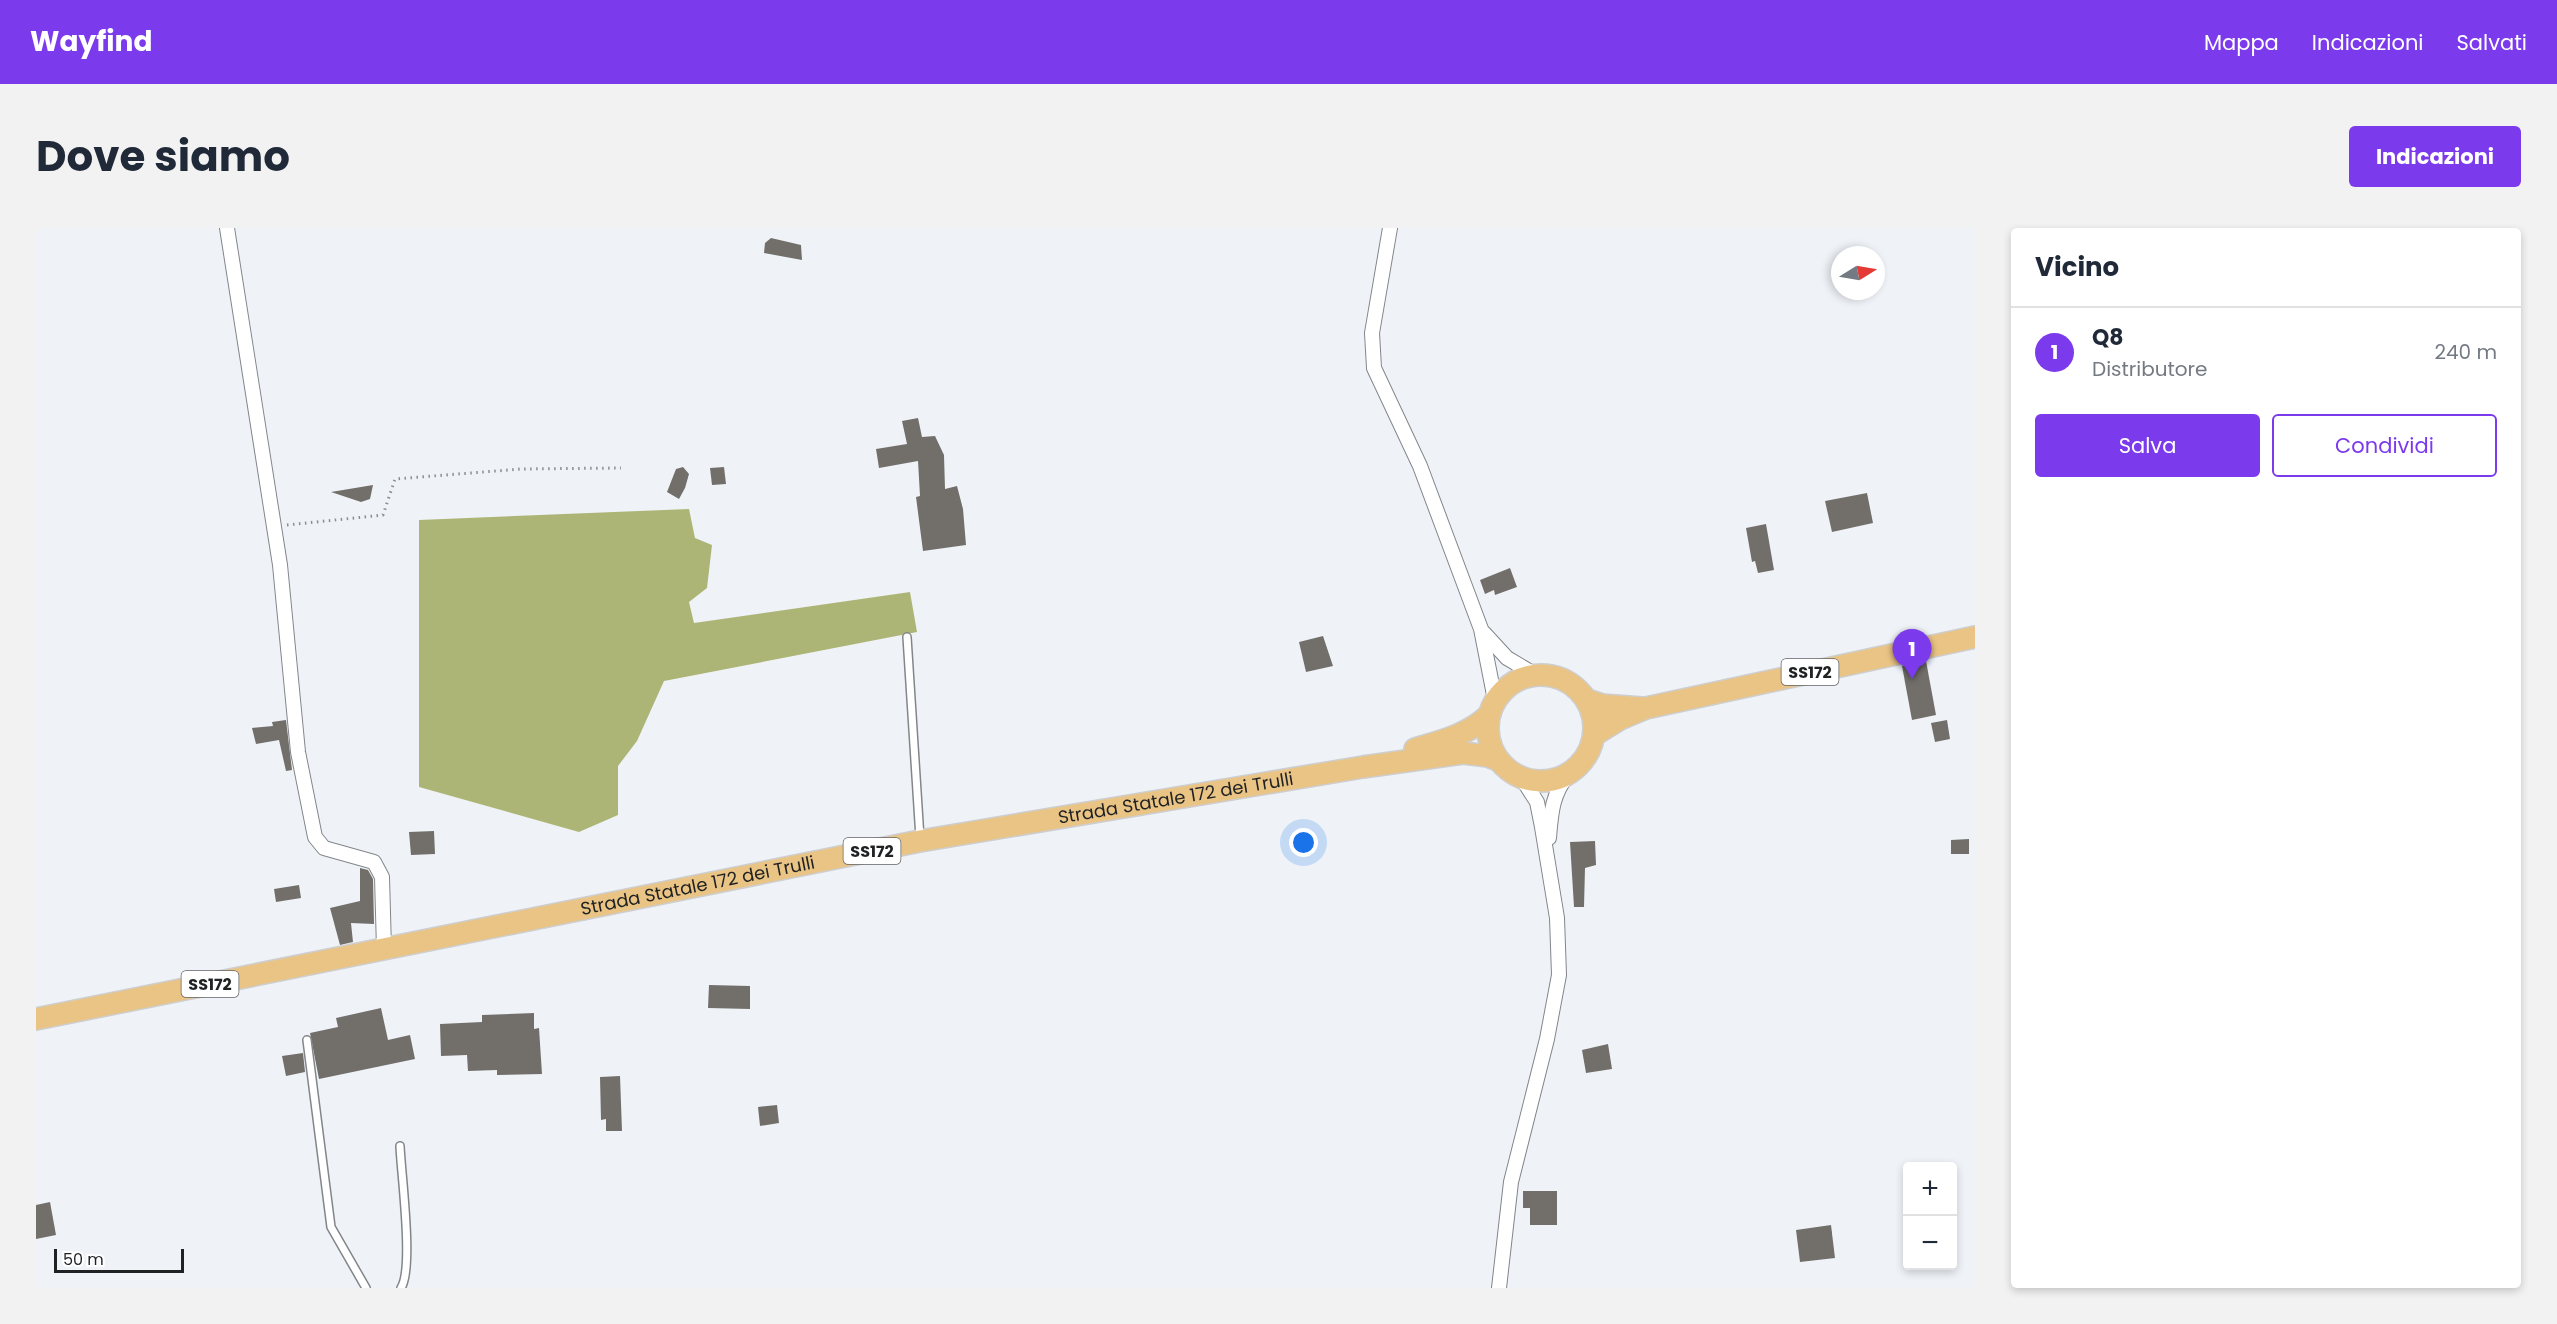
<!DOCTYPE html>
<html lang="it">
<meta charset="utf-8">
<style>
:root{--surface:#fff;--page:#f2f2f3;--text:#1f2937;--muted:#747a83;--line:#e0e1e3;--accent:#7c3aed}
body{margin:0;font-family:Poppins,sans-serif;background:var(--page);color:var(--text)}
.controls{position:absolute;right:18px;bottom:18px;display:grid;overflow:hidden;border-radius:6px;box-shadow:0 3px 9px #0003}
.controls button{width:54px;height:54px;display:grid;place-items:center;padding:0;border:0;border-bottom:2px solid var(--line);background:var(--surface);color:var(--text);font:30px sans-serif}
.compass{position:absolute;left:1795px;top:18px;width:54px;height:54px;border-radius:50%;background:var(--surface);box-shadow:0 3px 9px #0003;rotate:79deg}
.scale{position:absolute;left:18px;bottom:15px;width:130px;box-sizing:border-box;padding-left:6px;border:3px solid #1f2122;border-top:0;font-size:16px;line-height:21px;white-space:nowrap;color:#1f2122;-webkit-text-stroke:4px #fff;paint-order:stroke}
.you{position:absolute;left:1268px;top:615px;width:21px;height:21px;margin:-15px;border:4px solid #fff;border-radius:50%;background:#1a73e8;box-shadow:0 0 0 9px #1a73e833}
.badge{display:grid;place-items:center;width:39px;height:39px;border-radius:50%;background:var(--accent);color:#fff;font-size:20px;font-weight:700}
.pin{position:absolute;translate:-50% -50px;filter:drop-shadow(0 2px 3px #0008)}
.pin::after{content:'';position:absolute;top:32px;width:21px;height:18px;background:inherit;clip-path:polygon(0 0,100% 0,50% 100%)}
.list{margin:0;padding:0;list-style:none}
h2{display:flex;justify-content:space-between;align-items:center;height:78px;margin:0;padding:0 24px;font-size:26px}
h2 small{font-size:20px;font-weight:400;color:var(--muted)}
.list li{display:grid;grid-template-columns:39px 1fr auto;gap:18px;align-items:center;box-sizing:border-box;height:90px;padding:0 24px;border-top:2px solid var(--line)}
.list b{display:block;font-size:22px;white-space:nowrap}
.list p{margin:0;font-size:20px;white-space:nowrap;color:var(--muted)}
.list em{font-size:20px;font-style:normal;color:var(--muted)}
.actions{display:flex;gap:12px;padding:18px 24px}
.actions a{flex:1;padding:14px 0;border:2px solid var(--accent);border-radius:6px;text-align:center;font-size:21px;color:var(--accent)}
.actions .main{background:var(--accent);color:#fff}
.map{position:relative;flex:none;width:1939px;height:1060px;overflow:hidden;border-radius:6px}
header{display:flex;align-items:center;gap:36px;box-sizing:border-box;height:84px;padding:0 30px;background:var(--accent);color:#fff}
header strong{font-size:28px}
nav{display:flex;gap:33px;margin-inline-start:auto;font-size:21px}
.intro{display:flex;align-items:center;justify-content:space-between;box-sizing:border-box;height:144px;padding:0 36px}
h1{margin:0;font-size:42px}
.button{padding:15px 27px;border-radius:6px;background:var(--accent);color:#fff;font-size:21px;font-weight:700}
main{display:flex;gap:36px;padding:0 36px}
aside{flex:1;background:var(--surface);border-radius:6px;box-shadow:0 3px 9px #0003}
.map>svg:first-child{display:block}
.forest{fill:#adb576}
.building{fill:#726f6b}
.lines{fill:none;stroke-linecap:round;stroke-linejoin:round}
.service-casing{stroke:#82868a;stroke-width:10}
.minor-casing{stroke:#82868a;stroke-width:16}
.primary-casing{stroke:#cecece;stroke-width:24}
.path{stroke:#8a8d91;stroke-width:3;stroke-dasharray:1.5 4.5;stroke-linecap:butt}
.service{stroke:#fff;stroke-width:7}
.minor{stroke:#fff;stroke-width:14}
.primary{stroke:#eac484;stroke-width:21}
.labels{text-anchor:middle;stroke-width:4.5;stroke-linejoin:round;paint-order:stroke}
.shield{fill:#fff;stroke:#626464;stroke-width:1.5}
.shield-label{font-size:16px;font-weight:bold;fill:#1f2122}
.street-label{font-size:18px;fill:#1f2122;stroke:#fff}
</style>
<header>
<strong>Wayfind</strong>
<nav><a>Mappa</a><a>Indicazioni</a><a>Salvati</a></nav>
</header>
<div class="intro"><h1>Dove siamo</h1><a class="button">Indicazioni</a></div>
<main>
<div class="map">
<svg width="1939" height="1060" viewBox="0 0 1939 1060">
<rect width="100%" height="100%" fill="#eff3f8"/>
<path class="forest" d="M 653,281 L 659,310 L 676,317 L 671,360 L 653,374 L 658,395 L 874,364 L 881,404 L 628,453 L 601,513 L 582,538 L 582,587 L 543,604 L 383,559 L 383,292 Z"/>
<g class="building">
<path d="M 735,10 L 765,17 L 766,32 L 728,25 L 729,15 Z"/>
<path d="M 882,190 L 886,209 L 899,208 L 908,227 L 909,261 L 921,258 L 927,281 L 930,317 L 887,323 L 880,269 L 884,268 L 882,233 L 843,240 L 840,221 L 871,216 L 866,193 Z"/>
<path d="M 647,239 L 653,246 L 649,260 L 643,271 L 631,264 L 640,241 Z"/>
<path d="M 688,239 L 690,256 L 676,257 L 674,240 Z"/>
<path d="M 337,257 L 334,271 L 325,274 L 295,264 Z"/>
<path d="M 1831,265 L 1837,295 L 1796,304 L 1789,273 Z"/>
<path d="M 1730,296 L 1738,342 L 1722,345 L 1719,333 L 1716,334 L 1710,300 Z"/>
<path d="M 1474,340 L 1481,359 L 1459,367 L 1458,362 L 1449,366 L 1444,352 Z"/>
<path d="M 1287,408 L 1297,438 L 1270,444 L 1263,414 Z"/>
<path d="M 1890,433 L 1900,487 L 1876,492 L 1866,438 Z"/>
<path d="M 250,492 L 256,542 L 250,543 L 243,512 L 220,516 L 216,500 L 237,498 L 236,494 Z"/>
<path d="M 1911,492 L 1914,511 L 1899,514 L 1895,495 Z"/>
<path d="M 398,603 L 399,626 L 375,627 L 373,604 Z"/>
<path d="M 1933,611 L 1933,626 L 1915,626 L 1915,612 Z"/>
<path d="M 1559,613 L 1560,637 L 1549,640 L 1548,679 L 1538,679 L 1534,614 Z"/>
<path d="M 324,640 L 332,642 L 337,651 L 338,696 L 315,695 L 317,714 L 304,717 L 294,680 L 324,673 Z"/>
<path d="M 263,657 L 265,670 L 240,674 L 238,661 Z"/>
<path d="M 673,757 L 714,758 L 714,781 L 672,780 Z"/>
<path d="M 345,780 L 352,812 L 374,807 L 379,831 L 283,851 L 274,805 L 302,799 L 300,790 Z"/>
<path d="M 498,785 L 498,801 L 503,800 L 506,846 L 461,847 L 461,842 L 432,843 L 431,827 L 405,828 L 404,796 L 446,794 L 446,787 Z"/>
<path d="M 1572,816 L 1576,841 L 1550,845 L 1546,822 Z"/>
<path d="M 267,825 L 269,844 L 250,848 L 246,828 Z"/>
<path d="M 584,848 L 586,903 L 570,903 L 570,891 L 565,892 L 564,849 Z"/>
<path d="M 741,877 L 743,895 L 724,898 L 722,879 Z"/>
<path d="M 1487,963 L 1521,963 L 1521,997 L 1494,997 L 1494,980 L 1487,980 Z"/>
<path d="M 14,974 L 20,1007 L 0,1011 L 0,977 Z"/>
<path d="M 1795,997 L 1799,1030 L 1764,1034 L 1760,1002 Z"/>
</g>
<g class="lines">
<defs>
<g id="service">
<path d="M 871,409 L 884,610"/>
<path d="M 271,812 L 295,999 L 330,1060"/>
<path d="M 364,918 C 365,945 378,1040 365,1060"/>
</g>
<g id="minor">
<path d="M 191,0 L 244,337 L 262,524 L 279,609 L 288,620 L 338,634 L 346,649 L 348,721"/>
<path d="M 1354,0 L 1336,105 L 1338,140 L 1384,238 L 1445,401 L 1459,472"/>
<path d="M 1448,405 L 1471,430 L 1498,446"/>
<path d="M 1513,610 C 1515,586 1516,566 1532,547"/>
<path d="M 1463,1060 L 1475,954 L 1511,811 L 1523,747 L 1521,690 L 1506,599 L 1501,574 L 1485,549"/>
</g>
<g id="primary">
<circle cx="1505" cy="500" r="53"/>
<path d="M 1551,472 L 1566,477 L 1606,480"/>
<path d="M 1558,507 L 1584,491 L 1610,480 L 1939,409"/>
<path d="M 1379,521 C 1406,513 1431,507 1452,488"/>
<path id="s1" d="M 0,791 L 884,613 L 1327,539 L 1427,525 L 1452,528 L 1462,532"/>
</g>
</defs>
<use href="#service" class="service-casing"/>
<use href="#minor" class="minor-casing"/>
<use href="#primary" class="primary-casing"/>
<path class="path" d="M 251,297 L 347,287 L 359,251 L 485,241 L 585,240"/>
<use href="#service" class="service"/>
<use href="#minor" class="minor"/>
<use href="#primary" class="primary"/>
</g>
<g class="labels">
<g class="shield">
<rect x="1745.5" y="431" width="57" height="26" rx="4.5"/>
<rect x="807.5" y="610" width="57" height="26" rx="4.5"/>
<rect x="145.5" y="743" width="57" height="26" rx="4.5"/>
</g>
<g class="shield-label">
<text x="1774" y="450">SS172</text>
<text x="836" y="629">SS172</text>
<text x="174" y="762">SS172</text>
</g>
<g class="street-label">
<text dy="6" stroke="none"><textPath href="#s1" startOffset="1161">Strada Statale 172 dei Trulli</textPath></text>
<text dy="6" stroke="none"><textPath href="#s1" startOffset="675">Strada Statale 172 dei Trulli</textPath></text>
</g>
</g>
</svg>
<div class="controls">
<button>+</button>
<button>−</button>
</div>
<svg class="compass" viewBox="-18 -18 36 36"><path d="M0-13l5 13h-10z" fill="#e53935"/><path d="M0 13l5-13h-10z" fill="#747a83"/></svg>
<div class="scale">50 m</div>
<div class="you"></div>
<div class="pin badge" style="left:1876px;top:451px">1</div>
</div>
<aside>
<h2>Vicino<small></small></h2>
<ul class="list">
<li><span class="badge">1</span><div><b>Q8</b><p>Distributore</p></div><em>240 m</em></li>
</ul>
<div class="actions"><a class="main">Salva</a><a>Condividi</a></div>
</aside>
</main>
